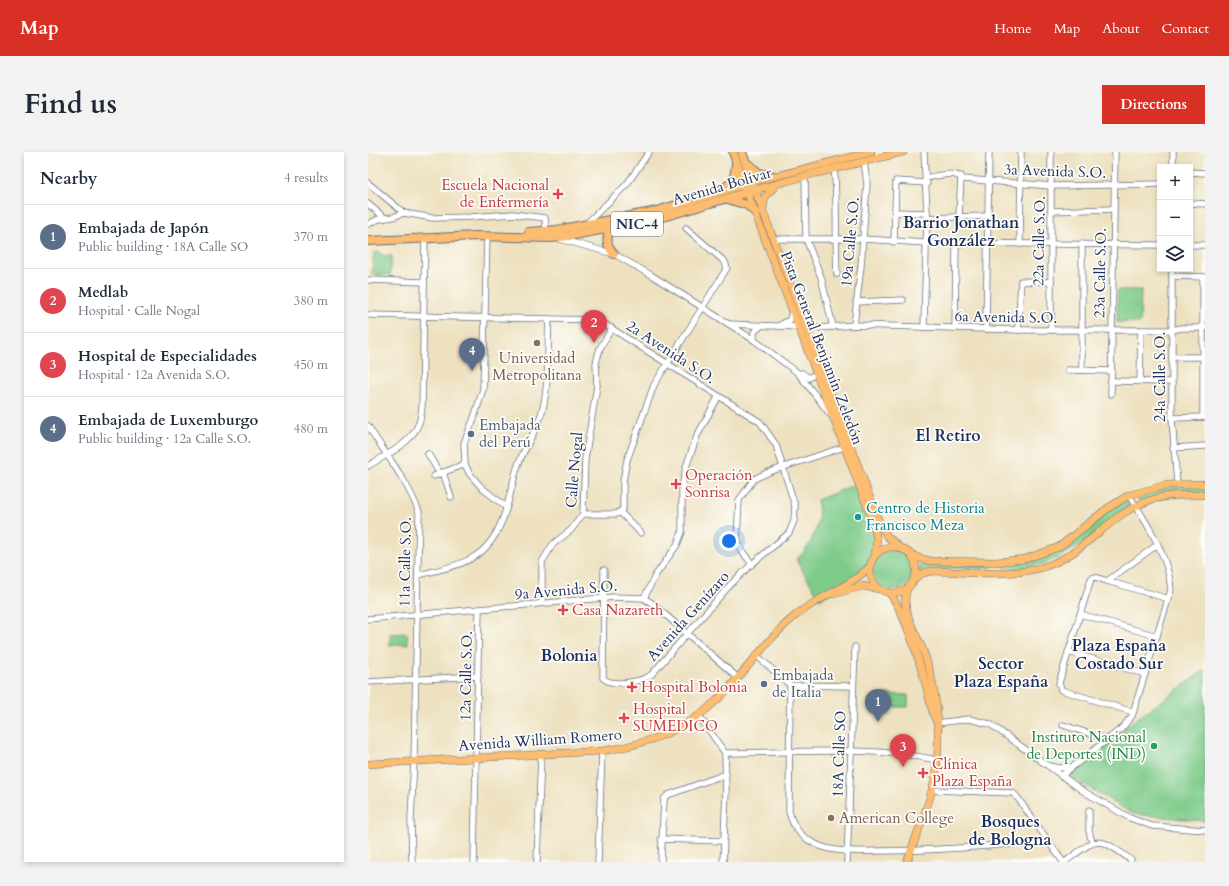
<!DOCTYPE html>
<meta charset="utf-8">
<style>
:root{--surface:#fff;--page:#f2f2f3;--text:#1f2937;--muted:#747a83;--line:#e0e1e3;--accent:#d93025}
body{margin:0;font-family:Cardo,serif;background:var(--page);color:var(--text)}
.controls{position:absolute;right:12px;top:12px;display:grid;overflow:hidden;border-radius:0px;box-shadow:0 2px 6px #0003}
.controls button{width:36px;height:36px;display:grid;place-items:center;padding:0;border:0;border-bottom:1px solid var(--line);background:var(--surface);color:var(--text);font:20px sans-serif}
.you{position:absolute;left:361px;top:389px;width:14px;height:14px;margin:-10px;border:3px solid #fff;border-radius:50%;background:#1a73e8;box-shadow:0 0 0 6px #1a73e833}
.badge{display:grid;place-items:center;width:26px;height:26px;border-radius:50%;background:var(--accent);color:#fff;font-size:13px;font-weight:700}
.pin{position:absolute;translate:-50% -33px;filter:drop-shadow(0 1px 2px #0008)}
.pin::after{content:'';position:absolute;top:21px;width:14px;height:12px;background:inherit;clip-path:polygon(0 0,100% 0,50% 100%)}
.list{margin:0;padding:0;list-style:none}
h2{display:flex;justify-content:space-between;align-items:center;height:52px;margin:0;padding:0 16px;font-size:17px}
h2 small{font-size:13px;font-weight:400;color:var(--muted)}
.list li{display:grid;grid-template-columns:26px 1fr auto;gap:12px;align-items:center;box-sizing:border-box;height:64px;padding:0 16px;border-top:1px solid var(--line)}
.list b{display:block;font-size:15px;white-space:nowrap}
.list p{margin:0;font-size:13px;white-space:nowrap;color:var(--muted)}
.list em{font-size:13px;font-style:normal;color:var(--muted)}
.icon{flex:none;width:22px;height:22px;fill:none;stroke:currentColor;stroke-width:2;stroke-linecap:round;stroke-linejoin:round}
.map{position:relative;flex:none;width:837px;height:710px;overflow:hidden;border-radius:0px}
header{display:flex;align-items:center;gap:24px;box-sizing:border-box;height:56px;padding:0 20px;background:var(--accent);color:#fff}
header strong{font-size:19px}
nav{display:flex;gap:22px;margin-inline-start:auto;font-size:14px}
.intro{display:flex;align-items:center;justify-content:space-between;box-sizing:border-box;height:96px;padding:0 24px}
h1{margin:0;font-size:28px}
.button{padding:10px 18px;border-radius:0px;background:var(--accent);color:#fff;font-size:14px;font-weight:700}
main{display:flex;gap:24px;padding:0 24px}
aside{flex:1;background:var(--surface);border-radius:0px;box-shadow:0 2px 6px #0003}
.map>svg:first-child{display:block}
.green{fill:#7ecb8a;stroke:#4c7d74}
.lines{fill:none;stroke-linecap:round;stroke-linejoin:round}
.minor-casing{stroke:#646d80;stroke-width:7}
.major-casing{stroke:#646d80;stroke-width:8}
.highway-casing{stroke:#646d80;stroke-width:10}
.minor{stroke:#fff;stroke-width:5.5}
.major{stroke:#fcbd6f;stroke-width:7}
.highway{stroke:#fcbd6f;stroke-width:8}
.health-dot{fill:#e0444e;stroke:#fdfcf7;stroke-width:1.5}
.education-dot{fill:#8d6e63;stroke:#fdfcf7;stroke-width:1.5}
.service-dot{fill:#5c6f8a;stroke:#fdfcf7;stroke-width:1.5}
.culture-dot{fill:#0f9aa8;stroke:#fdfcf7;stroke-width:1.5}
.leisure-dot{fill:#2e9e5b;stroke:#fdfcf7;stroke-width:1.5}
.labels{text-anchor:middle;stroke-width:3.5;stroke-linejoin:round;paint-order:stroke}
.shield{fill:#fdfcf7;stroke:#5f6c8c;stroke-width:1}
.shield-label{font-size:14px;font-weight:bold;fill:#1b2f5e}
.street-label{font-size:15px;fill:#1b2f5e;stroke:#fdfcf7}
.health-label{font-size:15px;fill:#be3a42;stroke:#fdfcf7;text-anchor:start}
.education-label{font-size:15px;fill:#785e54;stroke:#fdfcf7}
.service-label{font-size:15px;fill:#4e5e75;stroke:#fdfcf7;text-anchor:start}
.culture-label{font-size:15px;fill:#0d838f;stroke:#fdfcf7;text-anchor:start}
.leisure-label{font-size:15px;fill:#27864d;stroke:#fdfcf7;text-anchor:end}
.neighbourhood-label{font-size:16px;font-weight:bold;fill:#1b2f5e;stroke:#fdfcf7}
</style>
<header>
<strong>Map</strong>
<nav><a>Home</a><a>Map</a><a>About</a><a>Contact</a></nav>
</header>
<div class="intro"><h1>Find us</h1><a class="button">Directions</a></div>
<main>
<aside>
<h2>Nearby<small>4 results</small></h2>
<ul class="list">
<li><span class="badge" style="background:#5c6f8a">1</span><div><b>Embajada de Japón</b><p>Public building · 18A Calle SO</p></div><em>370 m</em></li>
<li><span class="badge" style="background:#e0444e">2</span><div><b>Medlab</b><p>Hospital · Calle Nogal</p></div><em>380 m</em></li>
<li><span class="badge" style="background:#e0444e">3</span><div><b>Hospital de Especialidades</b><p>Hospital · 12a Avenida S.O.</p></div><em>450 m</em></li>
<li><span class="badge" style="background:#5c6f8a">4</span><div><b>Embajada de Luxemburgo</b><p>Public building · 12a Calle S.O.</p></div><em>480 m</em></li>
</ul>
</aside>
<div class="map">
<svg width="837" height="710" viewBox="0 0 837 710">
<rect width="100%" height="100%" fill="#fdfcf7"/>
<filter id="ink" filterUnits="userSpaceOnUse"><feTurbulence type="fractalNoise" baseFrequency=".025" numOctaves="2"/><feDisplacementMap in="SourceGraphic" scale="8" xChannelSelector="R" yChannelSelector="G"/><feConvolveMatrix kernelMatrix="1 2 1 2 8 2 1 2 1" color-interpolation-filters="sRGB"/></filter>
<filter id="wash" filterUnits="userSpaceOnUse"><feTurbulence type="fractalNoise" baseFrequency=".012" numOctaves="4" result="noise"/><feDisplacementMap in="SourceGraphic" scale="16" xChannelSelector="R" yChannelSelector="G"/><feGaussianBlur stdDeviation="0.9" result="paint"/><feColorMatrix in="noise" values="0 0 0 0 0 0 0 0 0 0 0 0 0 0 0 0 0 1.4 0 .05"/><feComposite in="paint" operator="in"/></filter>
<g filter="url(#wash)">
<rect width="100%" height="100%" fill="#ede1c0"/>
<g class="green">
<path d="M 12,100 L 13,103 L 24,104 L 22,123 L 4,123 L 6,101 Z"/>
<path d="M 750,138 L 773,138 L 772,171 L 749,170 Z"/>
<path d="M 491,331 C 498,350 517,398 502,414 C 493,424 464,439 452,447 L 428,408 C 444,394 455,370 449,348 Z"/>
<path d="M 837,334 L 837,342 L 771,349 L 768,346 L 769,344 L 794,336 Z"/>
<path d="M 759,349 L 761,350 L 761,354 C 729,380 697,411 655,416 C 649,417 642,418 637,416 L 637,413 C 660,409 682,405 702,392 C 720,379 737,354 759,349 Z"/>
<circle cx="525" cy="418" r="20"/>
<path d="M 552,413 L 622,413 L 624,415 L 623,416 L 558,417 L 551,419 Z"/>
<path d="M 39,481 L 40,492 L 22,493 L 22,482 Z"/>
<path d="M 837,518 L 837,669 L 765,662 L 702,624 L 703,620 L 767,568 Z"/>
<path d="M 516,542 L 540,543 L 540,555 L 516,555 Z"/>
</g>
</g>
<g filter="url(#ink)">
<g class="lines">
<defs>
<g id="minor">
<path d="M 556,0 L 559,61 L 556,175"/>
<path d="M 805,15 L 805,0"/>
<path d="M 466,16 C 470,51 467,87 469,122"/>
<path d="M 822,20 L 837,21"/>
<path d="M 437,24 L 438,87 L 453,125 L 465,175"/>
<path d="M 558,26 C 569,24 587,18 595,27 L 684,34 L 792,32"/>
<path d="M 0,31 L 36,61"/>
<path d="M 822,51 L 837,52"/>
<path d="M 0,52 L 17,66"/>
<path d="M 683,59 L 745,57"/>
<path d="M 527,60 L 559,61"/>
<path d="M 591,64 L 593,24"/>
<path d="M 559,66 L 620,64"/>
<path d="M 0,72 L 11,67 L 25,65 L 36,61 L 65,66 L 103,65 L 145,62 L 177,66 L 178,81"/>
<path d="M 218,72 L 259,32 L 281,0"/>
<path d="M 119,85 L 115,237 L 106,266 L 96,291 L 97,312 L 101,321 L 114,336 L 138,355"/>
<path d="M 192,87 L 246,102 L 283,123 L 386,188 L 430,221 L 462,262"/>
<path d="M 405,87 L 495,87 L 558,91 L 792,93"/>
<path d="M 526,90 L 528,29 L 559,31"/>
<path d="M 652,92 L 653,0"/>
<path d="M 714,92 L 714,218"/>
<path d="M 822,93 L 837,93"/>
<path d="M 804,117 L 804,266 L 809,332"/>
<path d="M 804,124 L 837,125"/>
<path d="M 0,128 L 56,130"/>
<path d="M 488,150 L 535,148"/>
<path d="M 0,163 L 230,168 L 392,270 L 408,293 L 427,354 L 426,369 L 421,381 L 384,412 L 362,433 L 284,522 C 275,530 243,535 235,526 L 236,418"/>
<path d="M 362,172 L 431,175"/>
<path d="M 412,173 L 422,168 L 424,158"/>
<path d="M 486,173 L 493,114 L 499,32 L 496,9"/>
<path d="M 587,176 L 588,91"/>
<path d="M 439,177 L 486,173 L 650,178 L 804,178 L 813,176 L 837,176"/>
<path d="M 618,177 L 621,0"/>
<path d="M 650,178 L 653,129 L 683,130"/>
<path d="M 683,178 L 683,0"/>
<path d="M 386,188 L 386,180 L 393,174"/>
<path d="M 804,205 L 837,205"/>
<path d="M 700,218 L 744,219"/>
<path d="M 434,221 L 441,226 L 449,221"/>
<path d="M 743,229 L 803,230"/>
<path d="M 772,229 L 773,178"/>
<path d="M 743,242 L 747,0"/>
<path d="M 835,265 L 835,125"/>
<path d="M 804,266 L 837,265"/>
<path d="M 0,274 C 18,303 39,328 51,360 L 46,609 L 43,667 L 44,710"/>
<path d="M 805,296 L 837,294"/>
<path d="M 60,302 L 72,322"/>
<path d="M 0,314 C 17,303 42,293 50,273 C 53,268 53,261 54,255 L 57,86"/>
<path d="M 75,320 L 83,345"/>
<path d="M 66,324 L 97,312"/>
<path d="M 253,361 L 273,381"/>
<path d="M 215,362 L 249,362 L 255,357 L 255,329 L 259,308 L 286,233 L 359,116 L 357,110 L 318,76"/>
<path d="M 384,412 L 373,398 L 369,387 L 371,348 L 386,327 L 401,320 L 476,295"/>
<path d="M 50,423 C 73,417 103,413 119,394 C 138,373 141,342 149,316 C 155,297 167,282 173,263 C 182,235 179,197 181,167"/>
<path d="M 739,429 L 801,447"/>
<path d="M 276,446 L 287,424 L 309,393 L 314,380 L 314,335 L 318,315 L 329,284 L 350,245"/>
<path d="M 174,451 L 174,410 L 185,392 L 203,378 L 215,362 L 217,307 L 229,234 L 228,211 L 232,196 L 244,176"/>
<path d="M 712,462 L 789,484"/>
<path d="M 0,467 L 246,445 L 276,446 L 285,452 L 369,525"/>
<path d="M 700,500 L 777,522"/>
<path d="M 388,503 L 422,533 L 485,534"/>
<path d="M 0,530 L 110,524"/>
<path d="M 422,533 L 421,660 C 426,678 435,687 452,694 C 470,701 491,699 509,699 C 566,699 622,694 679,689"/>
<path d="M 765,560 L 693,538 L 691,531 L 723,427 L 727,425 L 739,429 L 789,393"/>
<path d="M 331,564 L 357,601 L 358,639 L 355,710"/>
<path d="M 569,571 L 601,567 L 622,572 L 715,639 L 762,666 L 784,674 L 837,678"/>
<path d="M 695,573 L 735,586 L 737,589"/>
<path d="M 357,601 C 427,601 501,593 569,608"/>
<path d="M 682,614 L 691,616 L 703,615"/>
<path d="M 693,624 L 754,576 L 764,564 L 803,438 C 801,405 779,371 761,343"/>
<path d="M 564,638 L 645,641 L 649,645 L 695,710"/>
<path d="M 721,658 L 721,679 L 724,690"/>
<path d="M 293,687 L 355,689"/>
<path d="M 106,710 L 111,458"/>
<path d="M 169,710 L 173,602"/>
<path d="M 230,710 L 234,599"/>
<path d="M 293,710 L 296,647 L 300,643 L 358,622"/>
<path d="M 479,710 L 487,495"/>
<path d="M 697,710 C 730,685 729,683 763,708"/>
</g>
<g id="major">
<path d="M 384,30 L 503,0"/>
<path d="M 379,40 L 504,367 L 509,387 L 507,403"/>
<path d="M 395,57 L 397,45 L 407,34"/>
<circle cx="525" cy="418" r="23"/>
<path d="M 532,396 L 519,384 L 511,370 L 387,38 L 449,21 L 535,0"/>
<path d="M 538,399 L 550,406 L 563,409 L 628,410 L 657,407 L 691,395 L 740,356 L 761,343 L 799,333 L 837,332"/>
<path d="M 546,427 L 555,421 L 564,419 C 600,420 647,426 681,413 C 719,399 742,362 780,349 C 798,342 818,343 837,343"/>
<path d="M 521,440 C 536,460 551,508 558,533 C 561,545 563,557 568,569"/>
<path d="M 465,442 L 495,434 L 511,437"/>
<path d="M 0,612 L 234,599 C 277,593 317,579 348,549 C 378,521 399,485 432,460 C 453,444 485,433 502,414"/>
<path d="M 539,710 C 548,683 560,657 566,630 C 572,604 571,564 566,539 C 564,526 560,513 556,501 C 549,482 530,455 540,435"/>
</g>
<g id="highway">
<path d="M 365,0 L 378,36"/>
<path d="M 379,11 L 391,21 L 406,24"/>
<path d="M 357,36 L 366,27 L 368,12"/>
<path d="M 360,47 L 379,53 L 387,60"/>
<path d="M 243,77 C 237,87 239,94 246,102"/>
<path d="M 161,80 L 189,78 L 289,59 L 384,30"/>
<path d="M 0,89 L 108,84 L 183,86 L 201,84 L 288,67 L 387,38 L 374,0"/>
</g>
</defs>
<use href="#minor" class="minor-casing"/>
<use href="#major" class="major-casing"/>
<use href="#highway" class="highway-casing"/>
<use href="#minor" class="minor"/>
<use href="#major" class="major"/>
<use href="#highway" class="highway"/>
</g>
</g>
<g class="health-dot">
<path d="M188 36h4v4h4v4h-4v4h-4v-4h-4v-4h4z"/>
<path d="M306 326h4v4h4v4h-4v4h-4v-4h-4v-4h4z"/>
<path d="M193 452h4v4h4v4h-4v4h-4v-4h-4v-4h4z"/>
<path d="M262 529h4v4h4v4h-4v4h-4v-4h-4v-4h4z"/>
<path d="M254 560h4v4h4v4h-4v4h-4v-4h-4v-4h4z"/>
<path d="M553 615h4v4h4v4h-4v4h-4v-4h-4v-4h4z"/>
</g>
<g class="education-dot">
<circle cx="169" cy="191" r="4"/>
<circle cx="463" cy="666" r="4"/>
</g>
<g class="service-dot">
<circle cx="103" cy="282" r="4"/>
<circle cx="396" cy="532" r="4"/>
</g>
<circle class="culture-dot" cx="490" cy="365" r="4"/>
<circle class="leisure-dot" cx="786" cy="594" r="4"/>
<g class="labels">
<rect class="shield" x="243" y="60" width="52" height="24" rx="3"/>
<g class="shield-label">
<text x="269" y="77">NIC-4</text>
</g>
<g class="street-label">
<text transform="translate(687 19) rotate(2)" y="5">3a Avenida S.O.</text>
<text transform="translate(354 34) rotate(-16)" y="5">Avenida Bolívar</text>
<text transform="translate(671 89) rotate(-89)" y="5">22a Calle S.O.</text>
<text transform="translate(482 90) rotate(-85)" y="5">19a Calle S.O.</text>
<text transform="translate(732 121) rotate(-89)" y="5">23a Calle S.O.</text>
<text transform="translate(638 165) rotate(1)" y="5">6a Avenida S.O.</text>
<text transform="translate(454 196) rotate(69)" y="5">Pista General Benjamín Zeledón</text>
<text transform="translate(303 200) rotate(33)" y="5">2a Avenida S.O.</text>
<text transform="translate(792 225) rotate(-90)" y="5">24a Calle S.O.</text>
<text transform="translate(206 318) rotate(-85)" y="5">Calle Nogal</text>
<text transform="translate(37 410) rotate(-89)" y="5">11a Calle S.O.</text>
<text transform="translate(198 438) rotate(-5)" y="5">9a Avenida S.O.</text>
<text transform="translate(320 464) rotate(-48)" y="5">Avenida Genízaro</text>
<text transform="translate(98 524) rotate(-89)" y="5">12a Calle S.O.</text>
<text transform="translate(172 588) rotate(-4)" y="5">Avenida William Romero</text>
<text transform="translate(471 602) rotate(-88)" y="5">18A Calle SO</text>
</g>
<g class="health-label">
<text x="181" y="38" text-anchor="end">Escuela Nacional<tspan x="181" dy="17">de Enfermería</tspan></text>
<text x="317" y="328">Operación<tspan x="317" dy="17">Sonrisa</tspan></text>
<text x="204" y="463">Casa Nazareth</text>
<text x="273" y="540">Hospital Bolonia</text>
<text x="265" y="562">Hospital<tspan x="265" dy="17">SUMEDICO</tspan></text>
<text x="564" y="617">Clínica<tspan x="564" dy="17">Plaza España</tspan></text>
</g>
<g class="education-label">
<text x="169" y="211">Universidad<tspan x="169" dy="17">Metropolitana</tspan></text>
<text x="471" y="671" text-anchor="start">American College</text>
</g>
<g class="service-label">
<text x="111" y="278">Embajada<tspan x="111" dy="17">del Perú</tspan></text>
<text x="404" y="528">Embajada<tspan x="404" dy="17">de Italia</tspan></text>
</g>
<g class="culture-label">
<text x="498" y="361">Centro de Historia<tspan x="498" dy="17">Francisco Meza</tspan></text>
</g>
<g class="leisure-label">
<text x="778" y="590">Instituto Nacional<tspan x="778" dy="17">de Deportes (IND)</tspan></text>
</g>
<g class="neighbourhood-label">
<text x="593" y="76">Barrio Jonathan<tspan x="593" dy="18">González</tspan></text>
<text x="580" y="289">El Retiro</text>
<text x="751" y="499">Plaza España<tspan x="751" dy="18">Costado Sur</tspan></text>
<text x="201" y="509">Bolonia</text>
<text x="633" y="517">Sector<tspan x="633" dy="18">Plaza España</tspan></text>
<text x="642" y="675">Bosques<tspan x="642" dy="18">de Bologna</tspan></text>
</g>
</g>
</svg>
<div class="controls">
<button>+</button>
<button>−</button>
<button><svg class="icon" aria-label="layers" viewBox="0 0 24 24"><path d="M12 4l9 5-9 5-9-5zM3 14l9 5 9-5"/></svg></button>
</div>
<div class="you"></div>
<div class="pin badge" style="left:510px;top:570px;background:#5c6f8a">1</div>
<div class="pin badge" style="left:226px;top:191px;background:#e0444e">2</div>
<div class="pin badge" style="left:535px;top:615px;background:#e0444e">3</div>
<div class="pin badge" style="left:104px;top:219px;background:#5c6f8a">4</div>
</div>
</main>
